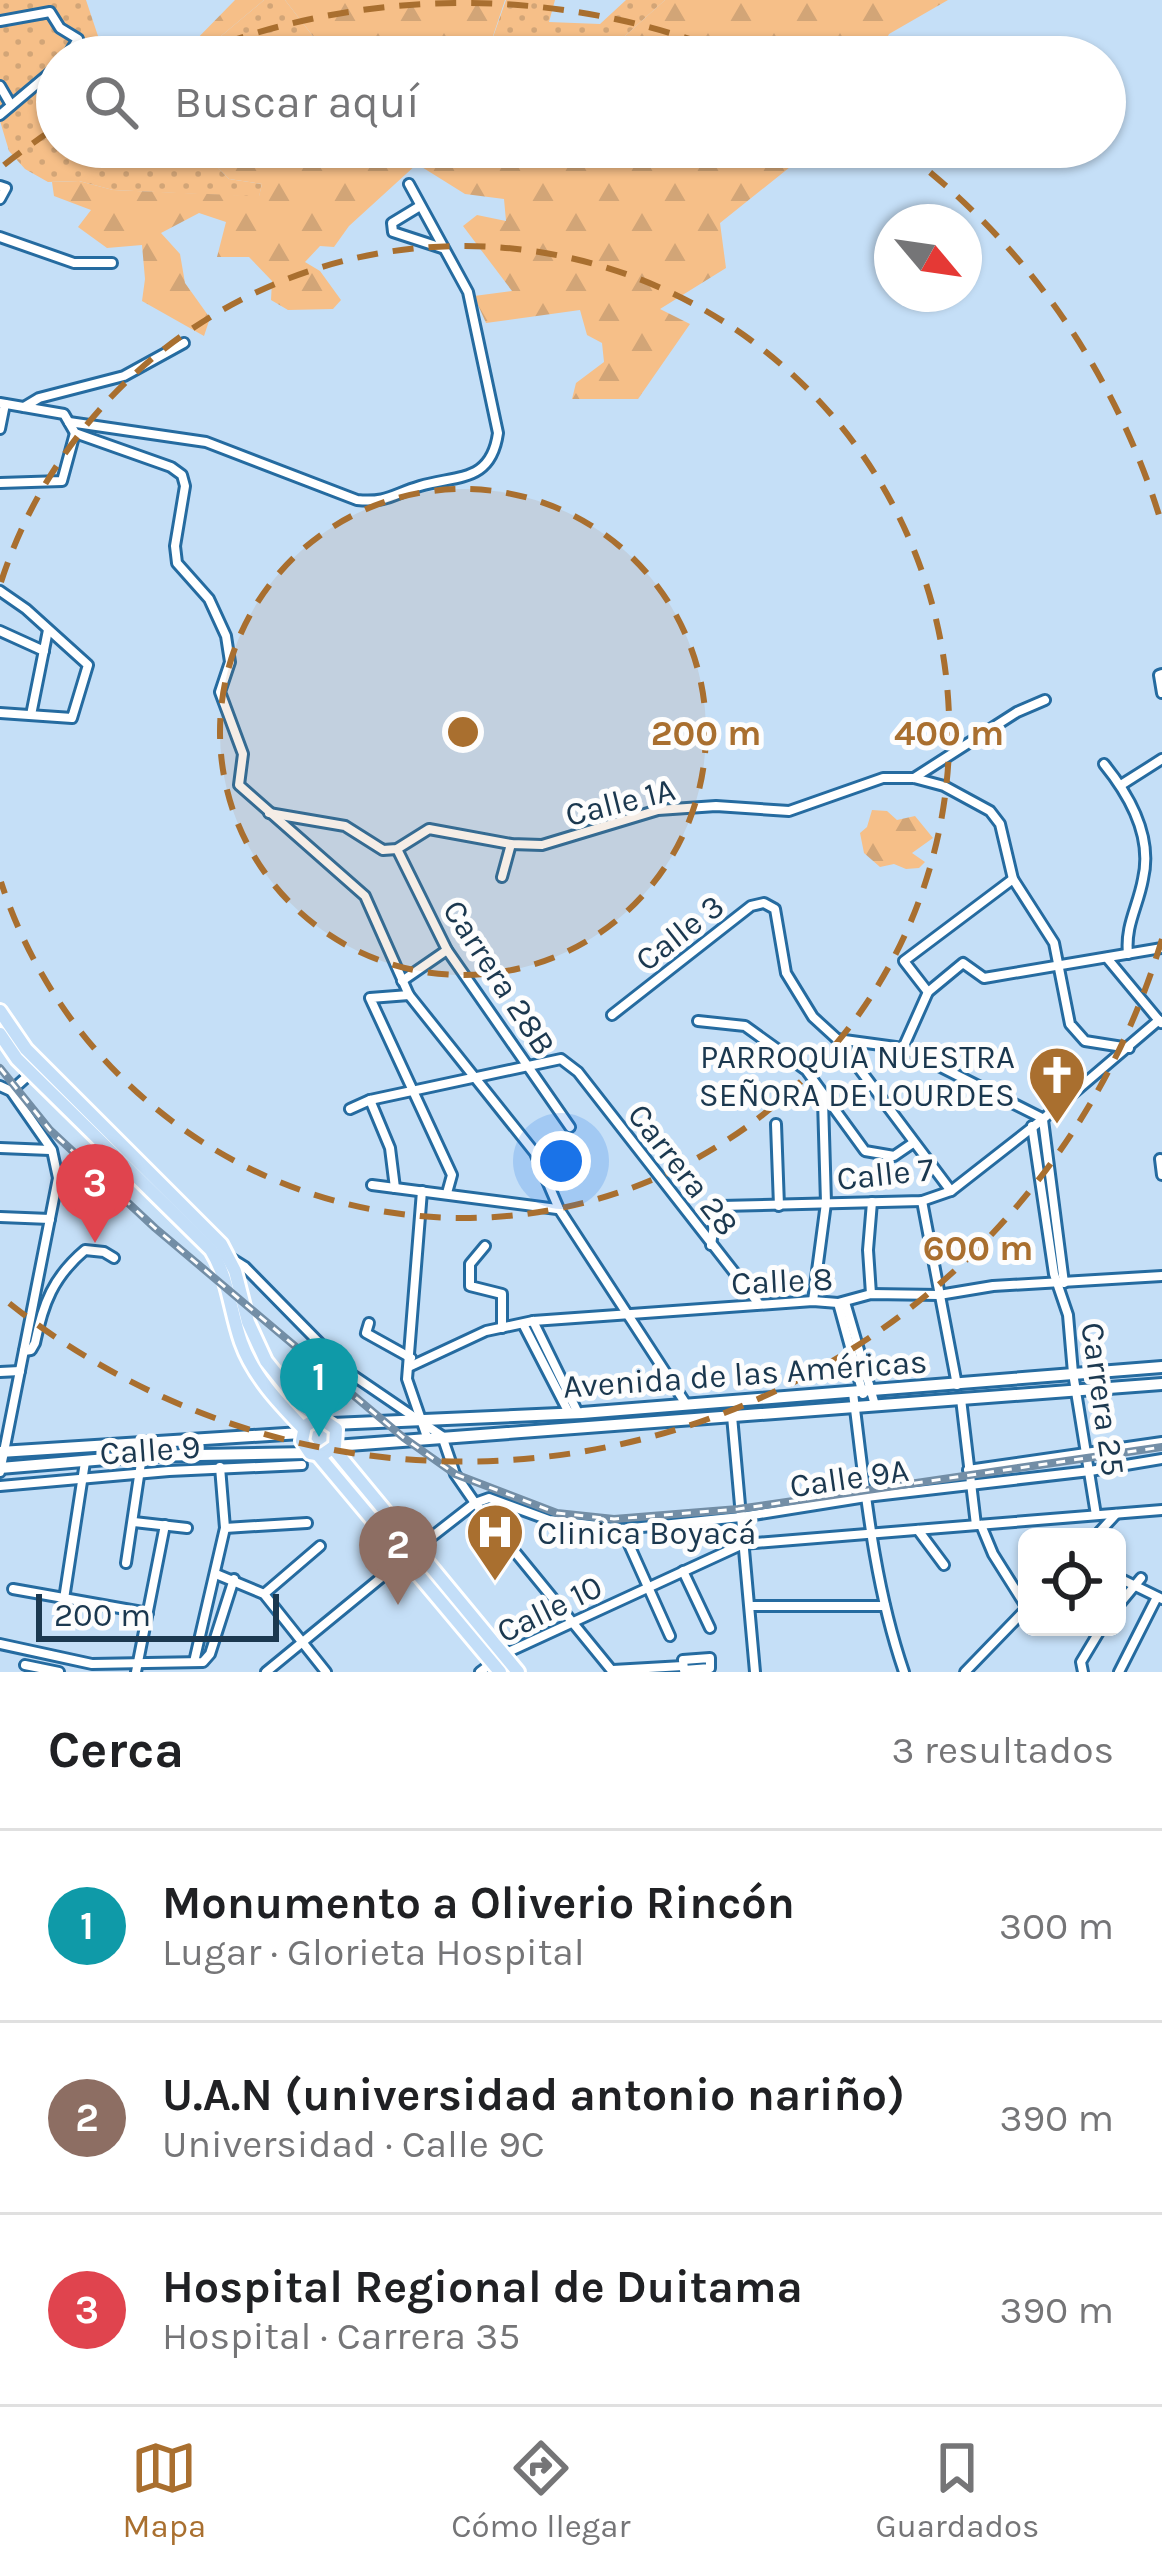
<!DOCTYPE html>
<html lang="es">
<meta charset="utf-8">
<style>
:root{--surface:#fff;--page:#f2f2f2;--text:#202124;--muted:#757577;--line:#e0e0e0;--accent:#a96f2f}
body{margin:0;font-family:Karla,sans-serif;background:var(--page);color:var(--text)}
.controls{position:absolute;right:36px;bottom:36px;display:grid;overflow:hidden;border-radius:18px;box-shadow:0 3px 9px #0004}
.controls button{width:108px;height:108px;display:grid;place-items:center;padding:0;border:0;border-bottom:3px solid var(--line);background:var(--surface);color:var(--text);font:60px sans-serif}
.compass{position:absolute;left:874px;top:204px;width:108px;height:108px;border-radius:50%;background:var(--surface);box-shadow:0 3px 9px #0004;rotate:119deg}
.scale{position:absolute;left:36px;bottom:30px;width:243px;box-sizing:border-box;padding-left:12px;border:6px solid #1b384f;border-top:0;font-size:33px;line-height:42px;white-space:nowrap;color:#1b384f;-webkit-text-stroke:9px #fdfdfd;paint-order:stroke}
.you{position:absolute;left:561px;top:1161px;width:42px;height:42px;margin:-30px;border:9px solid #fff;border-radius:50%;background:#1a73e8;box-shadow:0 0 0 18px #1a73e833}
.badge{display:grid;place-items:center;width:78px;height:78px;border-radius:50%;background:var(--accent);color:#fff;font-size:39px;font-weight:700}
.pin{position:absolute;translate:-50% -99px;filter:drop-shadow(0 3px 6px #0008)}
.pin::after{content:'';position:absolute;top:63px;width:42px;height:36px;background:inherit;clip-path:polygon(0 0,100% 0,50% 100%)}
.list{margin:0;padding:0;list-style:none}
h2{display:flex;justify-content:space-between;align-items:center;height:156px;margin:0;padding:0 48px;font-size:51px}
h2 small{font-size:39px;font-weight:400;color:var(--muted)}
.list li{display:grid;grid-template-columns:78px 1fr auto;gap:36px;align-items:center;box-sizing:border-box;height:192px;padding:0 48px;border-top:3px solid var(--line)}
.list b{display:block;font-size:45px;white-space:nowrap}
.list p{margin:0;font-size:39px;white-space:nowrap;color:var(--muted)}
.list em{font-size:39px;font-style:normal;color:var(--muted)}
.icon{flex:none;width:66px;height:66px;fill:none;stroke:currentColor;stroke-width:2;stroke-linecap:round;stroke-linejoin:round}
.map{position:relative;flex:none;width:1162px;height:1672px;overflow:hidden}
.search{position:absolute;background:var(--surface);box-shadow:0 3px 9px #0004;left:36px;right:36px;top:36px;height:132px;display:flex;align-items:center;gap:30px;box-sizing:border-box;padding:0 42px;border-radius:66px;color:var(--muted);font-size:45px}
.sheet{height:732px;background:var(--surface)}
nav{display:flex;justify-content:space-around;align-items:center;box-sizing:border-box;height:168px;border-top:3px solid var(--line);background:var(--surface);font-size:33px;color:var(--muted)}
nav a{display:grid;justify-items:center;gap:6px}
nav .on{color:var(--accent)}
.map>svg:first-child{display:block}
.grass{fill:url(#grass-dots)}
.forest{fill:url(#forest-firs)}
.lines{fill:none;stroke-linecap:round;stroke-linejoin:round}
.minor-casing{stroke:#256ba0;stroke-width:14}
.secondary-casing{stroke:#256ba0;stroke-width:16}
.trunk-casing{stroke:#fff;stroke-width:18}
.minor{stroke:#fff;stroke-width:8}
.secondary{stroke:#fff;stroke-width:10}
.trunk{stroke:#c3def8;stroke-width:12}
.rail-casing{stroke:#738ea6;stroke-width:8}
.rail{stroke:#fdfdfd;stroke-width:3;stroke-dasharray:9;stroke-linecap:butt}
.ring{fill:none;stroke:#a96f2f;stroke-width:6;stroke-dasharray:21 15}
.labels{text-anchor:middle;stroke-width:10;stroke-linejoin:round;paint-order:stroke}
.street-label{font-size:33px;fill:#1b384f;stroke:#fdfdfd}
.poi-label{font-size:33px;fill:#1b384f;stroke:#fdfdfd;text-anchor:end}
.centre{fill:#a96f2f;stroke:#fdfdfd;stroke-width:6}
.ring-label{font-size:36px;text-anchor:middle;font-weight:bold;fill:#a96f2f;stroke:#fdfdfd;stroke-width:10;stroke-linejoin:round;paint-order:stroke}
</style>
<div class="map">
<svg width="1162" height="1672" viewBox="0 0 1162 1672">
<defs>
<pattern id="grass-dots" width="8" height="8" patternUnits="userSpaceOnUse" patternTransform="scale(3)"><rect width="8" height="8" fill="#f6bf88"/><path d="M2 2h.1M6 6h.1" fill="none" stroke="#d2a577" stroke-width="1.8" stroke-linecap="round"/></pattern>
<pattern id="forest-firs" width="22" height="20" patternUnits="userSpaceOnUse" patternTransform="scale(3)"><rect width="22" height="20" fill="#f6bf88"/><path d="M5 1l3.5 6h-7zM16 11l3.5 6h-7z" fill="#d2a577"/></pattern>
</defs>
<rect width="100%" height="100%" fill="#c5dff7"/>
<g class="grass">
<path d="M 0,0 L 86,0 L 105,57 L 57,57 L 57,147 L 198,147 L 229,179 L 262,184 L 259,197 L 113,190 L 79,181 L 48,182 L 25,169 L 9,151 L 0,121 Z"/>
<path d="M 264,0 L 285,0 L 329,57 L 196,57 Z"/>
<path d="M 506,0 L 555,0 L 549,22 L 600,24 L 626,0 L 665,0 L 625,36 L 625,57 L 580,57 L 573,40 L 540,43 L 519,57 L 486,57 Z"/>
</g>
<g class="forest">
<path d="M 235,0 L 264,0 L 196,57 L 154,57 L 147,50 L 143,57 L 137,57 L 128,43 L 141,39 L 167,50 L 186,50 Z"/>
<path d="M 285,0 L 505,0 L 486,57 L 329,57 Z"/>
<path d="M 665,0 L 948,0 L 889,34 L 878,57 L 625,57 L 625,36 Z"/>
<path d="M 198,147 L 324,147 L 347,155 L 361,147 L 815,147 L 720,223 L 726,268 L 660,309 L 690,324 L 638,399 L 572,399 L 576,383 L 604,362 L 602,343 L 587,335 L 580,310 L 486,323 L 474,296 L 512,291 L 463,226 L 477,215 L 506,221 L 504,199 L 465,194 L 417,164 L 349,226 L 334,247 L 320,246 L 305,262 L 320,271 L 341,300 L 333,309 L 288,310 L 271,300 L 272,281 L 249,257 L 217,257 L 226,222 L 199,213 L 161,233 L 180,254 L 185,283 L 210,318 L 204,336 L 142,301 L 145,279 L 142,245 L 107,248 L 78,227 L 91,210 L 54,196 L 52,182 L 79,181 L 113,190 L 259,196 L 262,184 L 229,179 Z"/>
<path d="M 872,810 L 887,811 L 897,820 L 915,816 L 933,838 L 912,853 L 925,862 L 919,868 L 906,869 L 894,864 L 880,867 L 864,853 L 860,833 L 867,827 Z"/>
</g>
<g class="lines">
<defs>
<g id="minor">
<path d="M 0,21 L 50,12 L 60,28 L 78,39 L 67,57"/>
<path d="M 0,86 L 11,105"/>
<path d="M 0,115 L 57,67"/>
<path d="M 0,186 L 6,188 L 0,199"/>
<path d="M 420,206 L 392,223 L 393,232 L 442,248"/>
<path d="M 0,237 L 74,263 L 112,263"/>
<path d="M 0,403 L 64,414 L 75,433 L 171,467 L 182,475 L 185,486 L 175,546 L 177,563 L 209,599 L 226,636 L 230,662 L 220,692 L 243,754 L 239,785 L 365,896 L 409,995 L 535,1153 L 559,1209 L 686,1404"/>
<path d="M 24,407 L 39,398 L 124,376 L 184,343"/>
<path d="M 69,422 L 206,442 L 357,500 C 387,503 393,494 420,486 C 457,475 491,483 498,433 L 468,292 L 409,184"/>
<path d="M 0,429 L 5,404"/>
<path d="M 0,483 L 62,481 L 75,433"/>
<path d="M 0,591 L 26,609 L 88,665 L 72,718 L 0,713"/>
<path d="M 0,631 L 44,651"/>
<path d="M 1162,674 L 1159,675 L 1162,693"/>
<path d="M 31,715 L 48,630"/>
<path d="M 1104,764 C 1130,796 1153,836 1143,879 C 1138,907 1125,925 1128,954"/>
<path d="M 914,778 L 1017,712 L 1045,700"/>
<path d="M 1121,785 L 1162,759"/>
<path d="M 269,813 L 345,826 L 383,850 L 397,849 L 429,829 L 511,844 L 542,845 L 658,810 L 716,806 L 789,811 L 883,778 L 914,778 L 944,786 L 990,811 L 1000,824 L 1013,879 L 1054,943 L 1070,1024 L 1085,1041 L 1129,1048"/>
<path d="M 397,849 L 447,950 L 570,1127"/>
<path d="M 502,877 L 511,844"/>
<path d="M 1107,958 L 1161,1023"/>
<path d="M 402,981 L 447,950"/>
<path d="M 928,992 L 904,961 L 1013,879"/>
<path d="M 409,995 L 370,998 L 452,1175 L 447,1193"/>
<path d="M 612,1015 L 751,906 L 764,903 L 775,909 L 786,973 L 813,1017 L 837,1039 L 951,1191"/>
<path d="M 698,1021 L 745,1026 L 806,1070 L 865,1151 L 894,1156 L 913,1143"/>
<path d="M 837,1039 L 903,1048 L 1042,1118"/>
<path d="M 903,1048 L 928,992 L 963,963 L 984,978 L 1162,948"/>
<path d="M 0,1086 L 11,1091 L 52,1150 L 58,1178 L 0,1472"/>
<path d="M 11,1091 L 31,1073"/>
<path d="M 370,1100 L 390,1148 L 395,1188"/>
<path d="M 350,1109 L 370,1100 L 561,1059 L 578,1072 L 759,1304"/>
<path d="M 1043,1120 L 1064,1283"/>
<path d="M 776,1124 L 779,1206"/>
<path d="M 1032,1126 L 1054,1274 L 1068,1315 L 1073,1373 L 1096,1515"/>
<path d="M 0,1148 L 50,1150"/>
<path d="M 1160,1159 L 1162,1175"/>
<path d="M 372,1185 L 557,1209"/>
<path d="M 422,1191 L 407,1379 L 427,1437"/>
<path d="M 922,1201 L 957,1385"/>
<path d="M 0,1217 L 50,1219"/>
<path d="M 711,1245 L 716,1211 L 721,1206 L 922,1201 L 951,1191 L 1043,1119 L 1159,1020"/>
<path d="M 485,1246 L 470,1264 L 470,1286 L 502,1294 L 502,1328"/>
<path d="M 229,1257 L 245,1267 L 348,1372 L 442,1436 L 455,1474 L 475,1503 L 613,1672"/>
<path d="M 871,1294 L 868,1250 L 872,1202"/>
<path d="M 813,1301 L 826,1203 L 823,1100"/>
<path d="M 845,1302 L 875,1405"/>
<path d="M 838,1303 L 863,1394"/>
<path d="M 533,1321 L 578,1413"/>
<path d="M 369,1323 L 366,1333 L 411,1358"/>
<path d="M 523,1324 L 569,1413"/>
<path d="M 24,1351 L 31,1350 L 35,1343 C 43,1304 53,1277 85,1250 L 104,1252 L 114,1258"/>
<path d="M 411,1366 L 486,1331 L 533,1321 L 813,1301 L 838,1303 L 871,1294 L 939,1295 L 993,1286 L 1162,1276"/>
<path d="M 0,1372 L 20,1371"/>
<path d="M 853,1393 C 865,1487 873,1582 904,1672"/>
<path d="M 961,1399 L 976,1525"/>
<path d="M 732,1416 L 755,1672"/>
<path d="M 968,1470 L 1162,1442"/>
<path d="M 0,1486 L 169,1471 L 302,1465"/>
<path d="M 134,1522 L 187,1528"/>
<path d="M 225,1528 L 307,1523"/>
<path d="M 622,1529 L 670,1636"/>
<path d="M 918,1530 L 944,1565"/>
<path d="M 1095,1537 L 1116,1514"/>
<path d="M 126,1563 L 142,1456"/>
<path d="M 683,1571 L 710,1628"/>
<path d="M 216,1574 L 264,1594 L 326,1672"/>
<path d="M 1117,1577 L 1162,1599"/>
<path d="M 13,1589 L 148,1613"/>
<path d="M 264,1594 L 320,1546"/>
<path d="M 64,1599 L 85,1462"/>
<path d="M 752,1606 L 885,1606"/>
<path d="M 1117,1607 L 1141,1578"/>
<path d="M 0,1644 L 92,1664 L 203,1662 L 210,1654 L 234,1579"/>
<path d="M 710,1658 L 710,1668 L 684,1670 L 683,1660 Z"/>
<path d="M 194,1662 L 225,1528 L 220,1467"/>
<path d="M 25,1665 L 59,1672"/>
<path d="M 613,1670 L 683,1666"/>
<path d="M 136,1672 L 165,1525"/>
<path d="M 266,1672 L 416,1549 L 475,1503 L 489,1498 L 549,1520 L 622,1529 L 741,1517 L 866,1497 L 1090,1471 L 1162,1459"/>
<path d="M 480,1672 L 504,1654 L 743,1544 L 1162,1510"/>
<path d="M 965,1672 L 1027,1608 L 993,1554 L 981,1525"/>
<path d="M 1083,1672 L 1081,1662 L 1102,1627"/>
<path d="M 1119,1672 L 1157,1597"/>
</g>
<g id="secondary">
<path d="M 332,1424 L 582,1413 L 1162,1367"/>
<path d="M 335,1446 L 1162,1384"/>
<path d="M 0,1452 L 301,1433"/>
<path d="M 0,1468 L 142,1456 L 310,1453"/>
</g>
<g id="trunk">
<path d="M 0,1011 L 26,1049 L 221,1244 L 235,1271 L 248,1322 L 266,1361 L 302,1406 L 336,1429 L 335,1446 L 322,1455 L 310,1453 L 302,1441 L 305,1426 L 317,1419"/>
<path d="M 0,1034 L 17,1059 L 211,1250 C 229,1279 230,1311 241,1342 C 253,1376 279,1403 303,1428"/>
<path d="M 333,1448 L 518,1672"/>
<path d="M 318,1455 L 500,1672"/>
</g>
</defs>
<use href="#minor" class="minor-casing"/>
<use href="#secondary" class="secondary-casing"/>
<use href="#trunk" class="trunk-casing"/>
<use href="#minor" class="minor"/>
<use href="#secondary" class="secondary"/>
<use href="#trunk" class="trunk"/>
<defs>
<path id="rail" d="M 0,1068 L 50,1130 L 155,1228 L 404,1438 L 455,1474 L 557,1513 L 614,1519 L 738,1509 L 1162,1447"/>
</defs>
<use href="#rail" class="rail-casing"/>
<use href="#rail" class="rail"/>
</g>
<circle cx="463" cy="732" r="243" fill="#a96f2f" fill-opacity=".12"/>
<g class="ring">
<circle cx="463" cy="732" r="243"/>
<path d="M1 582A486 486 0 1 1 1 882"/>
<path d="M1162 939A729 729 0 0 1 4 1299M4 165A729 729 0 0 1 55 128M190 56A729 729 0 0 1 736 56M902 150A729 729 0 0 1 1162 525"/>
</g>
<defs>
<symbol id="church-pin" viewBox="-11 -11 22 30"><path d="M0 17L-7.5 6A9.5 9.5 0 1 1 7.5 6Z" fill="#a96f2f" stroke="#fdfdfd"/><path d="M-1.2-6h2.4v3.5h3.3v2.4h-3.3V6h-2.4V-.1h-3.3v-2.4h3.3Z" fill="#fff"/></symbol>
<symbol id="hospital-pin" viewBox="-11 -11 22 30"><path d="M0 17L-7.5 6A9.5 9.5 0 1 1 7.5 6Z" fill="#a96f2f" stroke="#fdfdfd"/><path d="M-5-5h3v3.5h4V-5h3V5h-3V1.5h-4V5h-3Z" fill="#fff"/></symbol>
</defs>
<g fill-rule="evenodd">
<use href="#church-pin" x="1024" y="1042" width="66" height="90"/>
<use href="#hospital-pin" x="462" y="1499" width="66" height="90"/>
</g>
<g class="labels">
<g class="street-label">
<text transform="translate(620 801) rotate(-14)" y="12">Calle 1A</text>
<text transform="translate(679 932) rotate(-38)" y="12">Calle 3</text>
<text transform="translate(500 977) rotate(57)" y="12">Carrera 28B</text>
<text transform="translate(684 1169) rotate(52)" y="12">Carrera 28</text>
<text transform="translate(885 1173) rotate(-6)" y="12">Calle 7</text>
<text transform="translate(782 1280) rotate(-3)" y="12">Calle 8</text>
<text transform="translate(745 1373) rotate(-4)" y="12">Avenida de las Américas</text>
<text transform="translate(1104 1399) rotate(82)" y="12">Carrera 25</text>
<text transform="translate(150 1449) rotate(-4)" y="12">Calle 9</text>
<text transform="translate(849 1477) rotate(-8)" y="12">Calle 9A</text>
<text transform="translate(549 1608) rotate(-26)" y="12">Calle 10</text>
</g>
<g class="poi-label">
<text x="1015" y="1068">PARROQUIA NUESTRA<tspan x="1015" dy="38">SEÑORA DE LOURDES</tspan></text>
<text x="537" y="1544" text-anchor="start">Clinica Boyacá</text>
</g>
</g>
<circle cx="463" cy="732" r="18" class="centre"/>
<g class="ring-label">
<text x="706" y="745">200 m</text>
<text x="949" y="745">400 m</text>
<text x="978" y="1260">600 m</text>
</g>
</svg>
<div class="controls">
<button><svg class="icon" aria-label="locate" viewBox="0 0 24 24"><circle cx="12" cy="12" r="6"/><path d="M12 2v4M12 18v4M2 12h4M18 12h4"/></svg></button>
</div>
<svg class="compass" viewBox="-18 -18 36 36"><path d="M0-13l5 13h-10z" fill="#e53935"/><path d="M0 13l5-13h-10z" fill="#757577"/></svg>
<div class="scale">200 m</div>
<div class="you"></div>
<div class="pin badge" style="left:319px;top:1437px;background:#0f9aa8">1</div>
<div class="pin badge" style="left:398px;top:1605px;background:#8d6e63">2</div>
<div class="pin badge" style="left:95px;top:1243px;background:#e0444e">3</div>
<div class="search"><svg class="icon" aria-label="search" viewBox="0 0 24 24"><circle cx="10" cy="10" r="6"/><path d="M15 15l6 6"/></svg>Buscar aquí</div>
</div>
<section class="sheet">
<h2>Cerca<small>3 resultados</small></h2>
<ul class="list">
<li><span class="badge" style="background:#0f9aa8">1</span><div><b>Monumento a Oliverio Rincón</b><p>Lugar · Glorieta Hospital</p></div><em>300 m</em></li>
<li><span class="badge" style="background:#8d6e63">2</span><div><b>U.A.N (universidad antonio nariño)</b><p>Universidad · Calle 9C</p></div><em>390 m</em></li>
<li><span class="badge" style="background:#e0444e">3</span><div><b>Hospital Regional de Duitama</b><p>Hospital · Carrera 35</p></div><em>390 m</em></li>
</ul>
</section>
<nav>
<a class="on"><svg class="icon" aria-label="map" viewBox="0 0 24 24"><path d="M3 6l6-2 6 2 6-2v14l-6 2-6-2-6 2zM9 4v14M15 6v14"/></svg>Mapa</a>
<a><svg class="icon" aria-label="directions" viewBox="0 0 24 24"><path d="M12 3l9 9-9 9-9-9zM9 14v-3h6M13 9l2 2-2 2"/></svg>Cómo llegar</a>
<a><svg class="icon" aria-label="saved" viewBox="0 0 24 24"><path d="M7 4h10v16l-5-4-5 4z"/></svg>Guardados</a>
</nav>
